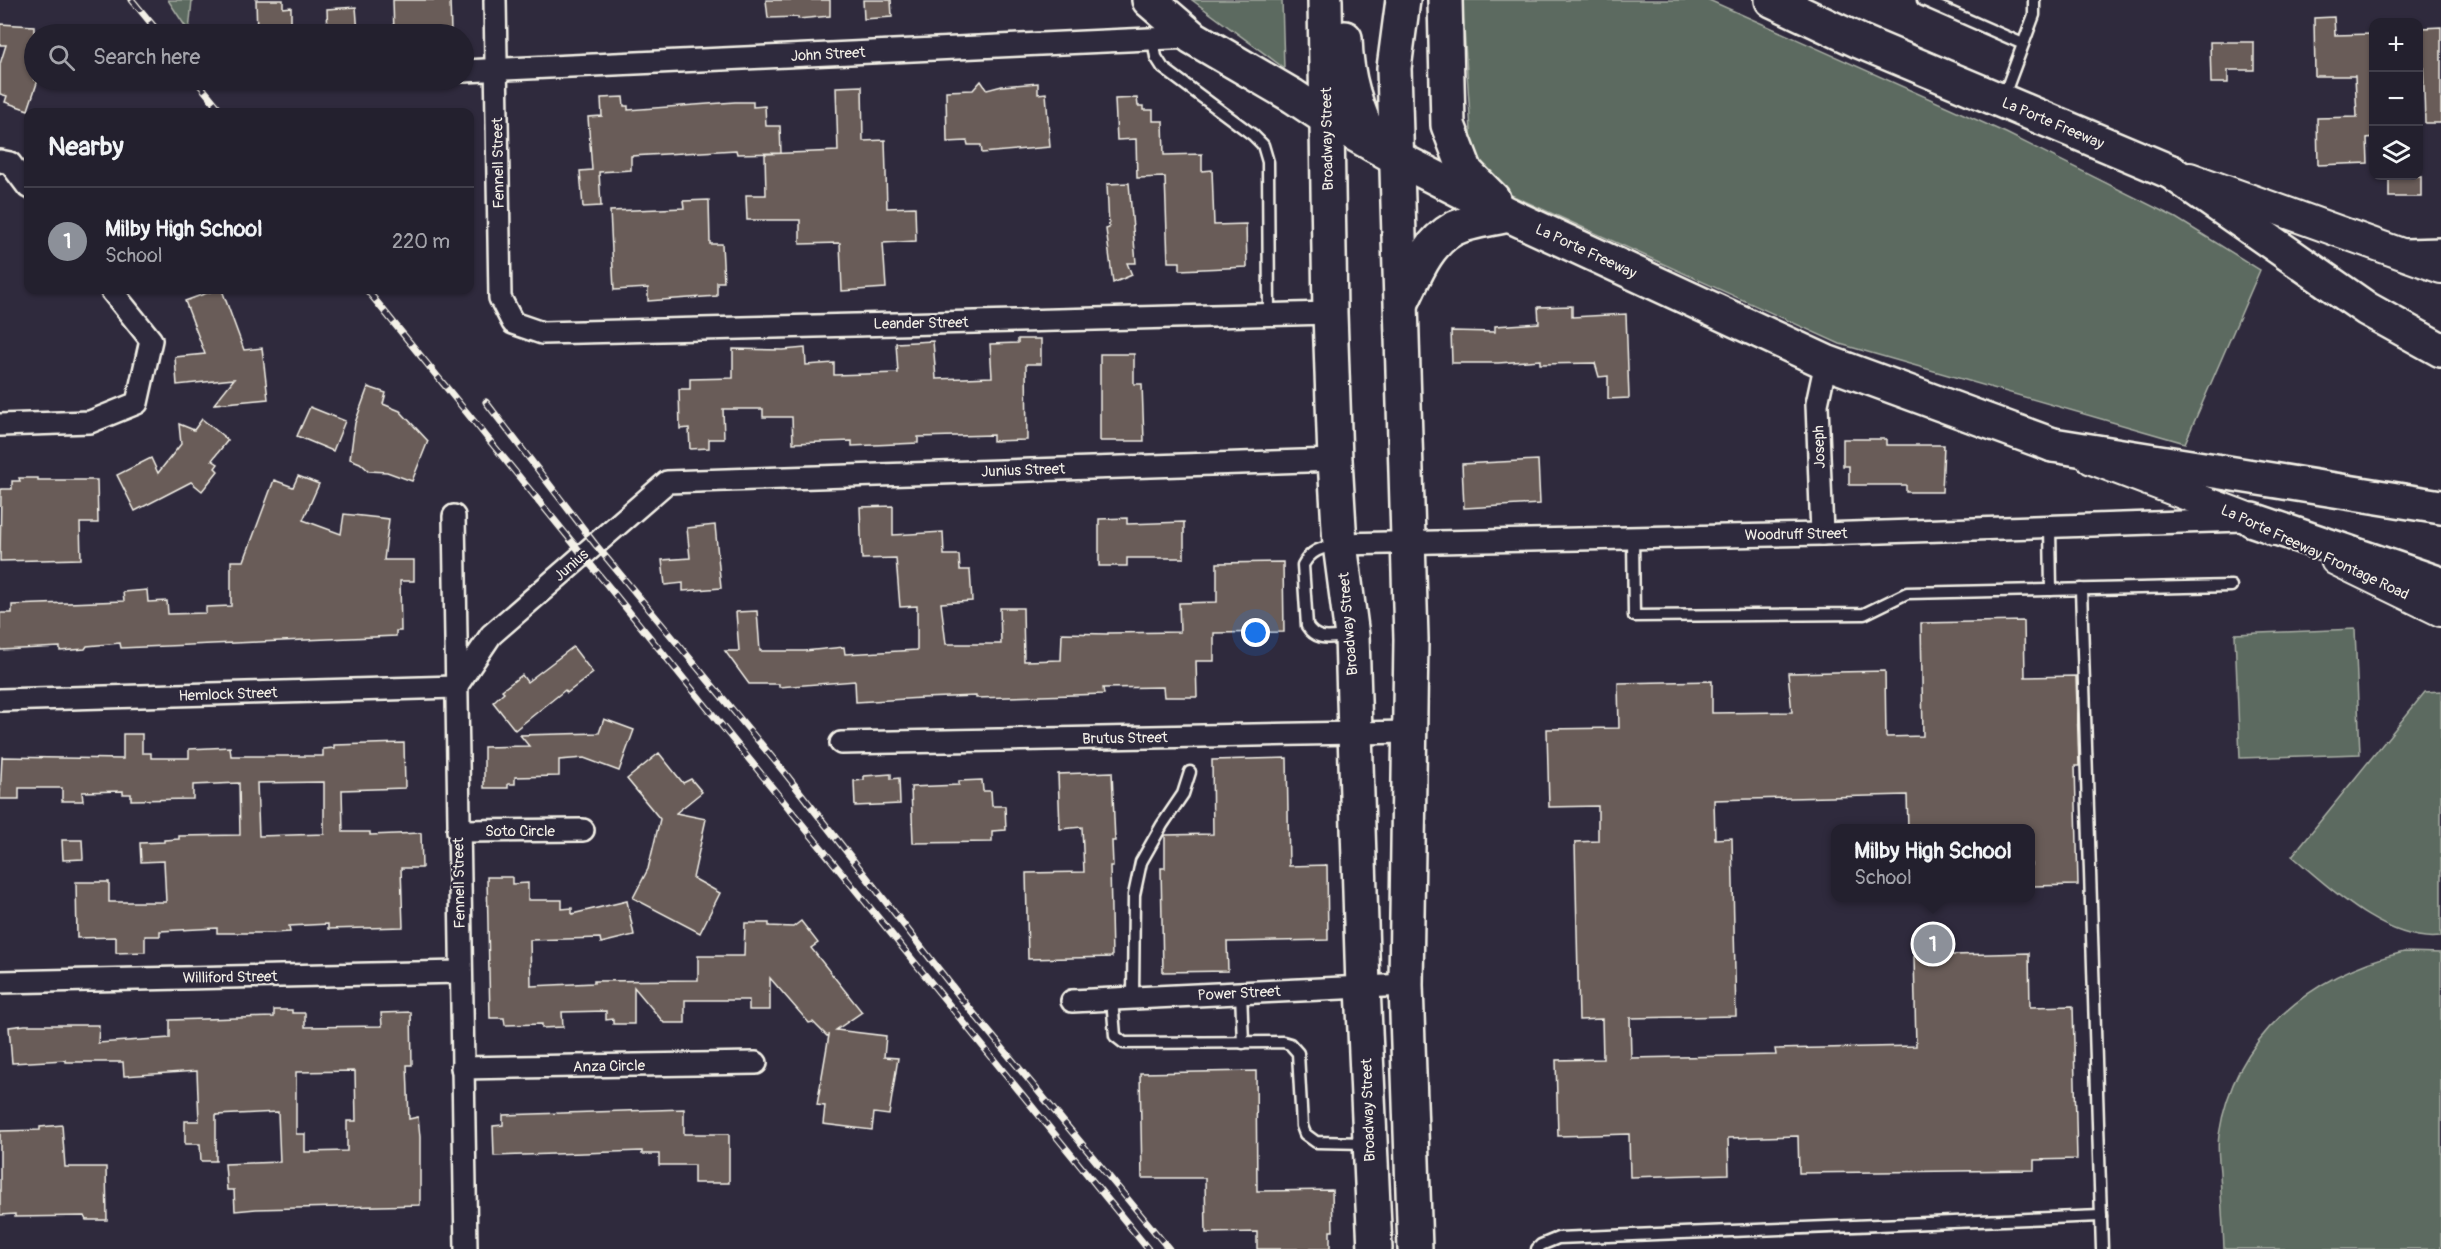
<!DOCTYPE html>
<meta charset="utf-8">
<style>
:root{--surface:#23202e;--page:#2f2d3a;--text:#f1f3f6;--muted:#a3a3aa;--line:#403e4a;--accent:#8c9099}
body{margin:0;font-family:Pangolin,sans-serif;background:var(--page);color:var(--text)}
.controls{position:absolute;right:18px;top:18px;display:grid;overflow:hidden;border-radius:12px;box-shadow:0 2px 4px #0004}
.controls button{width:54px;height:54px;display:grid;place-items:center;padding:0;border:0;border-bottom:2px solid var(--line);background:var(--surface);color:var(--text);font:30px sans-serif}
.you{position:absolute;left:1256px;top:633px;width:21px;height:21px;margin:-15px;border:4px solid #fff;border-radius:50%;background:#1a73e8;box-shadow:0 0 0 9px #1a73e833}
.badge{display:grid;place-items:center;width:39px;height:39px;border-radius:50%;background:var(--accent);color:#fff;font-size:20px;font-weight:700}
.pin{position:absolute;translate:-50% -50%;border:3px solid #fff;box-shadow:0 2px 6px #0006}
.popup{position:absolute;left:1831px;top:824px;width:204px;height:78px;box-sizing:border-box;display:grid;place-content:center;border-radius:12px;background:var(--surface);filter:drop-shadow(0 2px 4px #0005);font-size:20px;white-space:nowrap;color:var(--muted)}
.popup b{font-size:22px;color:var(--text)}
.popup::after{content:'';position:absolute;left:50%;top:100%;margin-left:-12px;border:12px solid transparent;border-top-color:var(--surface)}
.list{margin:0;padding:0;list-style:none}
h2{display:flex;justify-content:space-between;align-items:center;height:78px;margin:0;padding:0 24px;font-size:26px}
h2 small{font-size:20px;font-weight:400;color:var(--muted)}
.list li{display:grid;grid-template-columns:39px 1fr auto;gap:18px;align-items:center;box-sizing:border-box;height:108px;padding:0 24px;border-top:2px solid var(--line)}
.list b{display:block;font-size:22px;white-space:nowrap}
.list p{margin:0;font-size:20px;white-space:nowrap;color:var(--muted)}
.list em{font-size:20px;font-style:normal;color:var(--muted)}
.icon{flex:none;width:33px;height:33px;fill:none;stroke:currentColor;stroke-width:2;stroke-linecap:round;stroke-linejoin:round}
.map{position:relative;flex:none;width:2441px;height:1249px;overflow:hidden}
.search{position:absolute;background:var(--surface);box-shadow:0 2px 4px #0004;left:24px;top:24px;width:450px;height:66px;display:flex;align-items:center;gap:15px;box-sizing:border-box;padding:0 21px;border-radius:33px;color:var(--muted);font-size:22px}
.panel{position:absolute;background:var(--surface);box-shadow:0 2px 4px #0004;left:24px;top:108px;width:450px;height:186px;border-radius:12px}
.map>svg:first-child{display:block}
.green{fill:#5c6a60;stroke:#a8aea4;stroke-width:1.5}
.building{fill:#695c58;stroke:#f4f1e8;stroke-width:1.5;fill-rule:evenodd}
.lines{fill:none;stroke-linecap:round;stroke-linejoin:round}
.service-casing{stroke:#f4f1e8;stroke-width:15}
.minor-casing{stroke:#f4f1e8;stroke-width:26}
.secondary-casing{stroke:#f4f1e8;stroke-width:34}
.primary-casing{stroke:#f4f1e8;stroke-width:38}
.motorway-casing{stroke:#f4f1e8;stroke-width:38}
.service{stroke:#2f2a3d;stroke-width:10}
.minor{stroke:#2f2a3d;stroke-width:21}
.secondary{stroke:#2f2a3d;stroke-width:30}
.primary{stroke:#2f2a3d;stroke-width:33}
.motorway{stroke:#2f2a3d;stroke-width:33}
.rail-casing{stroke:#f4f1e8;stroke-width:7}
.rail{stroke:#2f2a3d;stroke-width:4.5;stroke-dasharray:14;stroke-linecap:butt}
.labels{text-anchor:middle;stroke-width:4.5;stroke-linejoin:round;paint-order:stroke}
.street-label{font-size:15px;fill:#f4f1e8;stroke:#2f2a3d}
</style>
<div class="map">
<svg width="2441" height="1249" viewBox="0 0 2441 1249">
<rect width="100%" height="100%" fill="#2f2a3d"/>
<filter id="ink" filterUnits="userSpaceOnUse"><feTurbulence type="fractalNoise" baseFrequency=".0167" numOctaves="2"/><feDisplacementMap in="SourceGraphic" scale="12" xChannelSelector="R" yChannelSelector="G"/><feConvolveMatrix kernelMatrix="1 2 1 2 8 2 1 2 1" color-interpolation-filters="sRGB"/></filter>
<g filter="url(#ink)">
<g class="green">
<path d="M 168,0 L 192,0 L 189,32 Z"/>
<path d="M 1192,0 L 1282,0 L 1284,68 Z"/>
<path d="M 1462,0 L 1709,0 L 2006,133 L 2176,218 L 2260,270 L 2185,443 L 1840,344 L 1498,189 L 1472,145 Z"/>
<path d="M 2355,629 L 2360,754 L 2240,758 L 2235,634 Z"/>
<path d="M 2441,691 L 2441,937 C 2386,943 2330,888 2292,856 L 2425,692 Z"/>
<path d="M 2404,952 L 2441,953 L 2441,1249 L 2224,1249 C 2223,1223 2221,1197 2220,1172 C 2219,1160 2217,1147 2219,1135 C 2234,1036 2311,974 2404,952 Z"/>
</g>
<g class="building">
<path d="M 256,0 L 283,0 L 283,8 L 291,7 L 291,25 L 280,25 L 280,34 L 257,34 Z"/>
<path d="M 393,0 L 450,0 L 451,32 L 394,34 Z"/>
<path d="M 766,0 L 830,0 L 830,16 L 798,19 L 798,17 L 768,18 Z"/>
<path d="M 863,0 L 891,0 L 892,17 L 864,19 Z"/>
<path d="M 356,7 L 358,34 L 328,34 L 327,9 Z"/>
<path d="M 2334,17 L 2335,35 L 2373,34 L 2373,137 L 2367,138 L 2368,163 L 2318,165 L 2317,118 L 2357,117 L 2355,76 L 2315,76 L 2314,18 Z"/>
<path d="M 0,24 L 34,26 L 34,80 L 38,80 L 28,110 L 5,102 L 7,96 L 0,94 L 0,64 L 6,45 L 0,45 Z"/>
<path d="M 2441,27 L 2441,123 L 2425,123 L 2422,28 Z"/>
<path d="M 2210,42 L 2254,42 L 2254,70 L 2228,70 L 2228,83 L 2211,83 Z"/>
<path d="M 981,81 L 987,90 L 1002,86 L 1038,83 L 1038,94 L 1046,93 L 1050,147 L 982,153 L 981,145 L 968,145 L 967,141 L 947,142 L 946,91 L 973,90 Z"/>
<path d="M 862,86 L 863,141 L 885,140 L 887,208 L 915,207 L 916,241 L 883,243 L 886,288 L 842,291 L 840,243 L 800,244 L 800,220 L 747,220 L 746,195 L 766,195 L 765,154 L 838,151 L 836,87 Z"/>
<path d="M 623,97 L 624,106 L 628,106 L 628,110 L 735,102 L 753,102 L 753,107 L 765,106 L 766,126 L 780,126 L 781,153 L 737,154 L 736,150 L 631,156 L 631,170 L 599,172 L 601,206 L 583,207 L 580,171 L 592,170 L 588,117 L 602,116 L 601,98 Z"/>
<path d="M 1137,98 L 1138,106 L 1143,106 L 1143,110 L 1153,110 L 1153,121 L 1163,121 L 1164,155 L 1202,154 L 1202,171 L 1212,170 L 1214,225 L 1246,224 L 1247,267 L 1180,270 L 1180,262 L 1168,262 L 1165,177 L 1137,178 L 1136,139 L 1117,140 L 1115,99 Z"/>
<rect x="2389" y="176" width="32" height="21"/>
<path d="M 1129,183 L 1136,263 L 1127,263 L 1132,275 L 1113,283 L 1106,229 L 1109,228 L 1107,184 Z"/>
<path d="M 709,200 L 710,244 L 722,244 L 724,282 L 717,282 L 717,296 L 648,301 L 648,288 L 614,290 L 610,211 L 684,208 L 683,201 Z"/>
<path d="M 215,290 L 222,290 L 244,350 L 262,348 L 268,399 L 214,404 L 234,379 L 177,385 L 175,357 L 205,354 L 185,301 Z"/>
<path d="M 1572,306 L 1572,317 L 1626,314 L 1629,398 L 1608,399 L 1608,376 L 1599,377 L 1595,363 L 1540,364 L 1540,360 L 1498,363 L 1452,363 L 1451,331 L 1495,332 L 1495,326 L 1539,323 L 1538,307 Z"/>
<path d="M 1018,339 L 1041,339 L 1041,364 L 1026,364 L 1027,440 L 993,441 L 993,435 L 918,437 L 918,443 L 852,446 L 852,441 L 793,443 L 792,417 L 763,417 L 763,409 L 723,409 L 724,439 L 709,439 L 709,448 L 690,449 L 689,428 L 680,429 L 679,389 L 690,389 L 690,379 L 733,378 L 733,349 L 783,350 L 805,348 L 806,365 L 834,363 L 834,375 L 898,373 L 896,343 L 933,341 L 936,379 L 992,377 L 990,344 L 1018,343 Z"/>
<path d="M 1100,354 L 1134,354 L 1134,384 L 1142,384 L 1144,441 L 1100,441 Z"/>
<path d="M 368,387 L 386,393 L 383,404 L 400,411 L 428,441 L 412,481 L 387,472 L 369,471 L 360,463 L 350,459 L 355,423 Z"/>
<path d="M 310,407 L 345,421 L 333,451 L 297,436 Z"/>
<path d="M 202,419 L 228,440 L 212,460 L 218,464 L 215,468 L 218,471 L 202,491 L 191,482 L 135,511 L 117,475 L 151,458 L 158,473 L 181,444 L 179,424 L 194,430 Z"/>
<path d="M 1843,439 L 1886,439 L 1886,445 L 1944,445 L 1942,492 L 1906,492 L 1906,485 L 1849,485 L 1849,466 L 1843,466 Z"/>
<path d="M 1538,460 L 1540,504 L 1464,508 L 1462,464 Z"/>
<path d="M 298,476 L 319,484 L 303,520 L 341,534 L 344,514 L 389,519 L 384,560 L 414,560 L 414,581 L 400,581 L 401,631 L 396,631 L 396,636 L 121,648 L 120,643 L 87,646 L 85,649 L 60,651 L 60,647 L 0,650 L 0,613 L 12,613 L 12,605 L 124,601 L 123,592 L 147,590 L 148,602 L 167,601 L 168,614 L 206,613 L 206,607 L 231,606 L 231,561 L 244,561 L 274,480 L 293,487 Z"/>
<path d="M 19,478 L 38,478 L 38,480 L 97,480 L 98,523 L 80,523 L 81,559 L 0,561 L 1,489 L 12,489 L 12,481 L 20,481 Z"/>
<path d="M 893,506 L 893,535 L 943,532 L 944,555 L 959,555 L 960,570 L 970,570 L 972,601 L 941,603 L 946,644 L 1001,644 L 1000,608 L 1023,608 L 1024,661 L 1061,660 L 1062,633 L 1108,634 L 1108,633 L 1180,632 L 1179,603 L 1217,602 L 1217,563 L 1283,562 L 1284,632 L 1214,633 L 1214,661 L 1196,661 L 1197,697 L 1164,697 L 1163,687 L 1103,688 L 1104,694 L 976,698 L 976,696 L 922,698 L 856,702 L 855,681 L 779,687 L 779,684 L 749,684 L 725,651 L 739,651 L 736,612 L 757,611 L 760,651 L 804,651 L 844,647 L 845,654 L 917,650 L 917,606 L 900,607 L 896,558 L 862,559 L 860,507 Z"/>
<path d="M 1127,518 L 1127,524 L 1184,522 L 1184,558 L 1127,558 L 1127,566 L 1099,566 L 1099,519 Z"/>
<path d="M 715,525 L 721,588 L 683,591 L 683,583 L 665,585 L 662,560 L 690,558 L 687,528 Z"/>
<path d="M 2024,621 L 2025,677 L 2076,676 L 2079,766 L 2075,766 L 2078,885 L 2031,886 L 2031,828 L 1908,828 L 1907,795 L 1714,800 L 1715,839 L 1732,838 L 1736,1016 L 1630,1018 L 1631,1058 L 1776,1055 L 1775,1049 L 1916,1046 L 1914,956 L 2029,953 L 2030,1007 L 2073,1006 L 2077,1159 L 2034,1160 L 2034,1170 L 1799,1173 L 1798,1136 L 1728,1138 L 1729,1174 L 1630,1177 L 1629,1134 L 1558,1136 L 1556,1060 L 1603,1059 L 1602,1019 L 1579,1020 L 1575,842 L 1598,841 L 1598,806 L 1549,807 L 1547,729 L 1619,728 L 1618,683 L 1712,681 L 1712,713 L 1792,712 L 1788,673 L 1885,671 L 1886,737 L 1923,736 L 1921,623 Z"/>
<path d="M 573,647 L 593,673 L 567,693 L 565,690 L 515,730 L 493,702 L 504,692 L 502,690 L 522,675 L 527,682 Z"/>
<path d="M 604,719 L 634,730 L 619,771 L 584,758 L 559,760 L 559,776 L 515,777 L 515,784 L 508,784 L 508,788 L 484,788 L 484,747 L 529,746 L 520,735 L 599,733 Z"/>
<path d="M 123,734 L 142,734 L 142,753 L 151,753 L 151,758 L 189,758 L 189,749 L 230,747 L 231,756 L 323,756 L 323,749 L 334,748 L 334,745 L 404,743 L 405,788 L 342,790 L 343,832 L 370,832 L 370,835 L 421,833 L 422,868 L 401,868 L 403,927 L 328,929 L 328,924 L 289,926 L 290,932 L 272,933 L 217,933 L 217,928 L 160,931 L 160,936 L 145,936 L 145,952 L 116,953 L 116,937 L 77,938 L 76,882 L 109,882 L 109,902 L 166,902 L 164,861 L 141,862 L 140,843 L 164,842 L 164,840 L 179,839 L 179,836 L 240,835 L 239,783 L 193,785 L 193,799 L 131,800 L 131,794 L 123,794 L 123,791 L 82,792 L 83,801 L 62,801 L 62,788 L 19,788 L 19,799 L 0,799 L 2,757 L 123,759 ZM 324,782 L 324,834 L 259,836 L 257,783 Z"/>
<path d="M 659,753 L 683,783 L 691,779 L 702,792 L 676,813 L 706,819 L 693,878 L 720,893 L 700,933 L 633,898 L 648,869 L 660,819 L 627,779 Z"/>
<path d="M 1287,758 L 1289,866 L 1327,865 L 1328,940 L 1227,942 L 1228,971 L 1163,972 L 1161,868 L 1165,868 L 1165,835 L 1213,834 L 1212,760 Z"/>
<path d="M 1112,772 L 1115,841 L 1112,841 L 1113,866 L 1110,866 L 1112,957 L 1028,959 L 1026,873 L 1084,872 L 1082,827 L 1060,829 L 1058,774 Z"/>
<path d="M 891,774 L 891,779 L 899,778 L 900,804 L 855,806 L 854,781 L 864,780 L 864,776 Z"/>
<path d="M 982,780 L 983,791 L 991,791 L 992,806 L 1005,806 L 1006,830 L 992,831 L 992,842 L 913,843 L 911,787 L 959,785 L 959,781 Z"/>
<path d="M 62,840 L 82,840 L 83,859 L 63,860 Z"/>
<path d="M 487,877 L 512,877 L 512,884 L 528,883 L 528,900 L 562,900 L 562,909 L 572,908 L 572,914 L 627,901 L 634,935 L 601,943 L 600,938 L 530,940 L 531,986 L 594,983 L 594,981 L 698,980 L 698,956 L 744,956 L 745,923 L 769,923 L 769,926 L 793,927 L 801,921 L 818,943 L 811,948 L 862,1012 L 836,1030 L 886,1036 L 884,1057 L 898,1058 L 889,1115 L 874,1113 L 872,1130 L 823,1124 L 825,1106 L 817,1105 L 829,1035 L 827,1036 L 813,1022 L 809,1023 L 770,978 L 770,1010 L 749,1010 L 749,1000 L 685,1000 L 685,1023 L 664,1023 L 634,987 L 634,1024 L 613,1024 L 613,1019 L 606,1020 L 606,1011 L 562,1012 L 563,1027 L 542,1028 L 542,1024 L 505,1025 L 504,1018 L 490,1018 Z"/>
<path d="M 274,1010 L 292,1010 L 292,1013 L 305,1013 L 305,1027 L 382,1026 L 381,1013 L 411,1012 L 412,1065 L 407,1065 L 409,1119 L 418,1117 L 420,1137 L 420,1205 L 256,1209 L 235,1211 L 234,1190 L 227,1190 L 225,1164 L 280,1162 L 278,1112 L 216,1115 L 216,1161 L 201,1161 L 200,1144 L 185,1144 L 185,1121 L 199,1121 L 197,1071 L 124,1076 L 123,1062 L 65,1062 L 65,1060 L 12,1063 L 9,1027 L 25,1025 L 99,1025 L 98,1043 L 170,1038 L 170,1020 L 274,1017 ZM 355,1071 L 356,1121 L 347,1121 L 347,1151 L 305,1152 L 305,1134 L 296,1134 L 296,1072 Z"/>
<path d="M 1256,1071 L 1257,1191 L 1332,1190 L 1333,1231 L 1330,1231 L 1330,1249 L 1257,1249 L 1257,1232 L 1206,1233 L 1205,1178 L 1142,1178 L 1140,1073 Z"/>
<path d="M 684,1109 L 684,1134 L 729,1134 L 729,1183 L 694,1183 L 694,1165 L 659,1165 L 659,1154 L 642,1154 L 642,1151 L 494,1156 L 493,1126 L 503,1125 L 503,1115 Z"/>
<path d="M 62,1125 L 65,1167 L 106,1167 L 107,1220 L 86,1220 L 84,1216 L 15,1217 L 15,1214 L 0,1215 L 0,1131 L 40,1130 L 40,1127 Z"/>
</g>
<g class="lines">
<defs>
<g id="service">
<path d="M 1923,0 L 2023,44"/>
<path d="M 1153,39 L 1156,57 L 1163,68 L 1253,135 L 1263,145 L 1268,162 L 1269,314"/>
<path d="M 2003,98 L 2034,15 L 2034,0"/>
<path d="M 2050,527 L 2051,590"/>
<path d="M 1633,538 L 1634,616 L 1864,614 L 1907,593 L 2231,586"/>
<path d="M 1337,545 C 1321,548 1311,550 1303,565 L 1307,626 C 1317,642 1331,637 1347,636"/>
<path d="M 2081,589 L 2102,1249"/>
<path d="M 1241,992 L 1243,1043"/>
<path d="M 1133,998 L 1134,895 L 1141,862 L 1162,825 L 1183,794 L 1190,772"/>
<path d="M 1112,999 L 1115,1036 L 1124,1043 L 1283,1042 L 1290,1044 L 1298,1053 L 1302,1126 L 1305,1134 L 1316,1142 L 1366,1143"/>
<path d="M 1537,1249 L 1541,1245 L 1558,1238 L 2101,1216"/>
</g>
<g id="minor">
<path d="M 495,0 L 500,298 L 513,323 L 542,333 L 1330,313"/>
<path d="M 464,71 L 1192,37"/>
<path d="M 0,161 L 10,163 L 28,187"/>
<path d="M 2405,250 L 2441,249"/>
<path d="M 0,425 L 90,422 L 137,403 L 151,340 L 111,290"/>
<path d="M 454,516 L 466,1249"/>
<path d="M 1822,534 L 1817,404 L 1826,362"/>
<path d="M 1340,544 L 1822,534 L 2242,520"/>
<path d="M 0,700 L 456,687 L 491,635 L 667,482 L 1335,460"/>
<path d="M 841,743 L 1408,732"/>
<path d="M 458,831 L 583,830"/>
<path d="M 0,982 L 460,972"/>
<path d="M 1072,1001 L 1406,985"/>
<path d="M 462,1068 L 756,1063"/>
</g>
<g id="secondary">
<path d="M 2190,178 L 2441,268"/>
<path d="M 2092,459 L 2253,520 L 2274,530"/>
<path d="M 2336,560 L 2441,611"/>
</g>
<g id="primary">
<path d="M 1149,0 L 1192,37 L 1293,96 L 1326,118 L 1397,158 L 1509,215 L 1826,362 L 2053,445"/>
<path d="M 1325,0 L 1330,313 L 1335,460 L 1340,544 L 1352,636 L 1363,987 L 1375,1249"/>
<path d="M 1403,0 L 1394,68 L 1411,639 L 1406,985 L 1415,1249"/>
<path d="M 1445,0 L 1448,125 L 1466,172 L 1493,199"/>
<path d="M 1772,0 L 1859,41 L 2171,172"/>
<path d="M 1345,38 C 1346,78 1356,109 1374,145"/>
<path d="M 1402,302 C 1415,276 1426,244 1453,229 C 1469,221 1492,219 1509,215"/>
</g>
<g id="motorway">
<path d="M 2171,172 L 2367,309 L 2441,350"/>
<path d="M 2053,445 L 2441,507"/>
<path d="M 2253,520 L 2441,584"/>
</g>
</defs>
<use href="#service" class="service-casing"/>
<use href="#minor" class="minor-casing"/>
<use href="#secondary" class="secondary-casing"/>
<use href="#primary" class="primary-casing"/>
<use href="#motorway" class="motorway-casing"/>
<use href="#service" class="service"/>
<use href="#minor" class="minor"/>
<use href="#secondary" class="secondary"/>
<use href="#primary" class="primary"/>
<use href="#motorway" class="motorway"/>
<defs>
<g id="rail">
<path d="M 132,0 L 160,34"/>
<path d="M 196,80 L 222,112"/>
<path d="M 367,290 L 1148,1249"/>
<path d="M 486,402 L 595,544 L 785,773 L 965,1003 L 1169,1249"/>
</g>
</defs>
<use href="#rail" class="rail-casing"/>
<use href="#rail" class="rail"/>
</g>
</g>
<g class="labels">
<g class="street-label">
<text transform="translate(828 54) rotate(-3)" y="5">John Street</text>
<text transform="translate(2053 123) rotate(23)" y="5">La Porte Freeway</text>
<text transform="translate(1327 139) rotate(-91)" y="5">Broadway Street</text>
<text transform="translate(498 163) rotate(-91)" y="5">Fennell Street</text>
<text transform="translate(1586 251) rotate(25)" y="5">La Porte Freeway</text>
<text transform="translate(921 323) rotate(-1)" y="5">Leander Street</text>
<text transform="translate(1819 447) rotate(-92)" y="5">Joseph</text>
<text transform="translate(1023 470) rotate(-2)" y="5">Junius Street</text>
<text transform="translate(1796 534) rotate(-1)" y="5">Woodruff Street</text>
<text transform="translate(2315 552) rotate(25)" y="5">La Porte Freeway Frontage Road</text>
<text transform="translate(571 565) rotate(-41)" y="5">Junius</text>
<text transform="translate(1348 624) rotate(-95)" y="5">Broadway Street</text>
<text transform="translate(228 694) rotate(-2)" y="5">Hemlock Street</text>
<text transform="translate(1125 738) rotate(-1)" y="5">Brutus Street</text>
<text x="520" y="836">Soto Circle</text>
<text transform="translate(459 883) rotate(-91)" y="5">Fennell Street</text>
<text transform="translate(230 977) rotate(-1)" y="5">Williford Street</text>
<text transform="translate(1239 993) rotate(-3)" y="5">Power Street</text>
<text transform="translate(609 1066) rotate(-1)" y="5">Anza Circle</text>
<text transform="translate(1368 1110) rotate(-92)" y="5">Broadway Street</text>
</g>
</g>
</svg>
<div class="controls">
<button>+</button>
<button>−</button>
<button><svg class="icon" aria-label="layers" viewBox="0 0 24 24"><path d="M12 4l9 5-9 5-9-5zM3 14l9 5 9-5"/></svg></button>
</div>
<div class="you"></div>
<div class="pin badge" style="left:1933px;top:944px">1</div>
<div class="popup"><b>Milby High School</b>School</div>
<div class="search"><svg class="icon" aria-label="search" viewBox="0 0 24 24"><circle cx="10" cy="10" r="6"/><path d="M15 15l6 6"/></svg>Search here</div>
<section class="panel">
<h2>Nearby<small></small></h2>
<ul class="list">
<li><span class="badge">1</span><div><b>Milby High School</b><p>School</p></div><em>220 m</em></li>
</ul>
</section>
</div>
